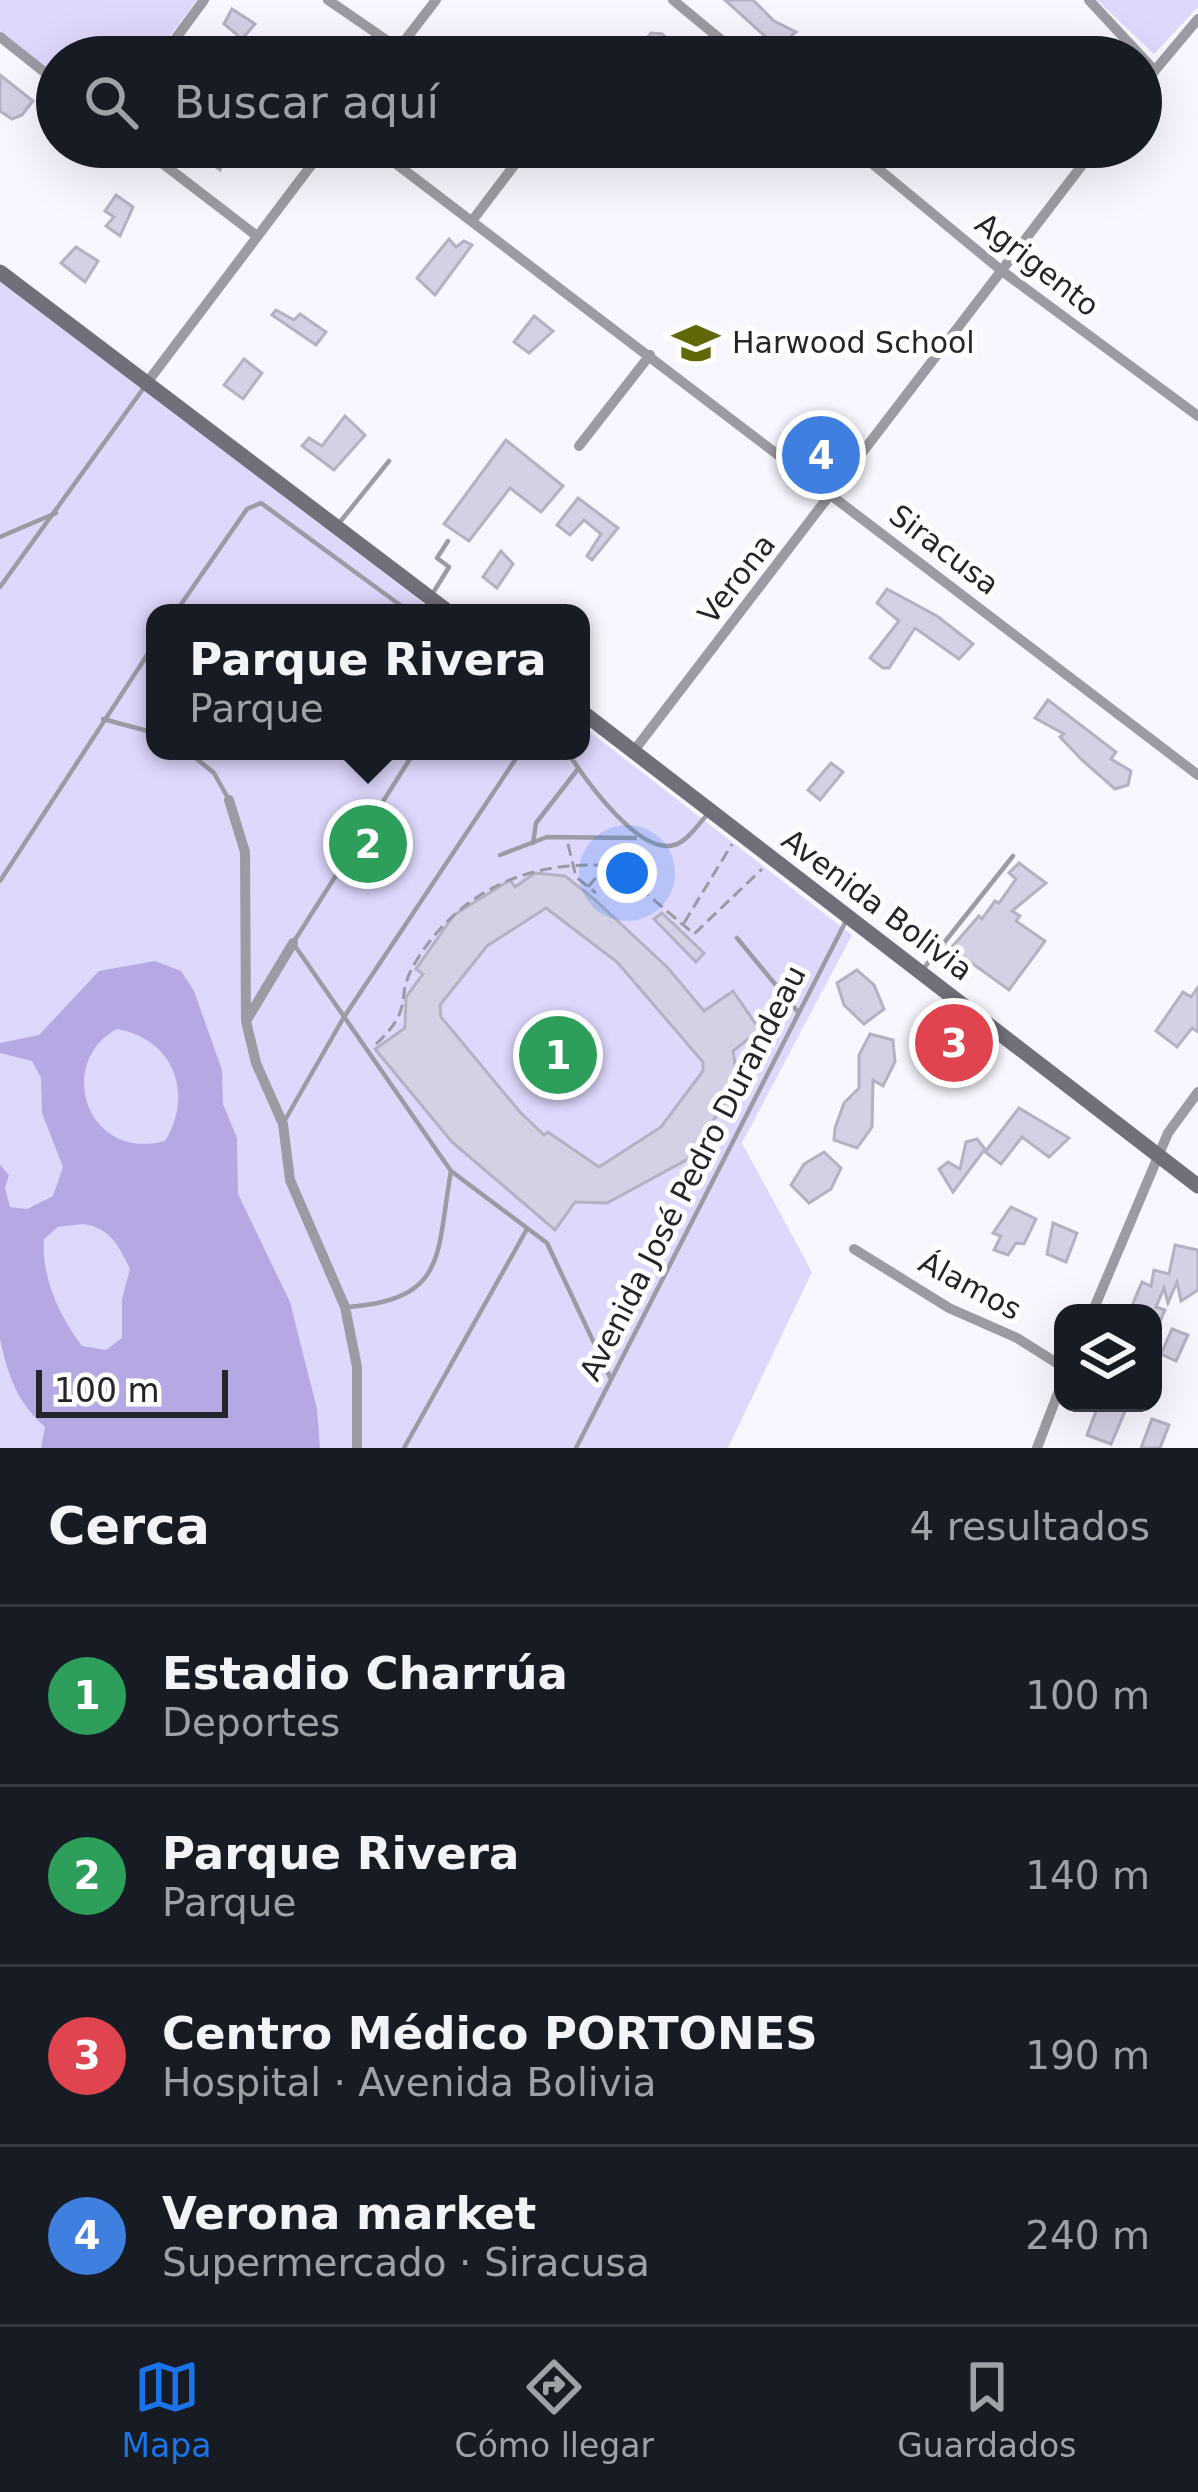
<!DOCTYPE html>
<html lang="es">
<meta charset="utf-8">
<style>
:root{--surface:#171b24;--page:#20242c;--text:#f1f3f6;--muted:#9ea1a6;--line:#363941;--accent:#1a73e8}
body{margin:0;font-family:"DejaVu Sans",sans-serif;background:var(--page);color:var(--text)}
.controls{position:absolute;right:36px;bottom:36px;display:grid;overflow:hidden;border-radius:24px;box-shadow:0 12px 48px #0002}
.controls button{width:108px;height:108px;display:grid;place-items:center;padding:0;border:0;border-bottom:3px solid var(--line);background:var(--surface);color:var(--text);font:60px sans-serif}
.scale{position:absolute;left:36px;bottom:30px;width:192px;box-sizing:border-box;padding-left:12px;border:6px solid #26242b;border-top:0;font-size:33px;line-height:42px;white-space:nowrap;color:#26242b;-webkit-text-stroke:9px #fff;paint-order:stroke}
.you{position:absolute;left:627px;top:873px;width:42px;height:42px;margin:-30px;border:9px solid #fff;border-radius:50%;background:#1a73e8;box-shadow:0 0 0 18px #1a73e833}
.badge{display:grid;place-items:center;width:78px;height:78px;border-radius:50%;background:var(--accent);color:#fff;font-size:39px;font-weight:700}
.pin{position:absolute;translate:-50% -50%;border:6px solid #fff;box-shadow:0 3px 12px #0006}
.popup{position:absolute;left:146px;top:604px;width:444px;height:156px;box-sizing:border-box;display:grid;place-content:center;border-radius:24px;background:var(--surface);filter:drop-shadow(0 3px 9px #0005);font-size:39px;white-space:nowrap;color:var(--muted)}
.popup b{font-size:45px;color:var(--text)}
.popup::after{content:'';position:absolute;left:50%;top:100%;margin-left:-24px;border:24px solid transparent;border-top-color:var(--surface)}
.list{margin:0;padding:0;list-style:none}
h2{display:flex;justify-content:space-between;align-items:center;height:156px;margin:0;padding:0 48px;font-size:51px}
h2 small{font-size:39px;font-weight:400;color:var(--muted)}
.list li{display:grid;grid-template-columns:78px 1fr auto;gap:36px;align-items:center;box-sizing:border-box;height:180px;padding:0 48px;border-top:3px solid var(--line)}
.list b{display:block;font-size:45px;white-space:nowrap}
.list p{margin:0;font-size:39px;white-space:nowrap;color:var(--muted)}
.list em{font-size:39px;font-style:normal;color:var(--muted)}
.icon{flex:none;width:66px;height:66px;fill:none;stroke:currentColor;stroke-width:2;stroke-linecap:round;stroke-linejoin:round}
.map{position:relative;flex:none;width:1198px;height:1448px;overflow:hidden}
.search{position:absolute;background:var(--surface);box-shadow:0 12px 48px #0002;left:36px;right:36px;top:36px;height:132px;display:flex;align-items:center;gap:30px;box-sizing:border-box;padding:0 42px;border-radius:66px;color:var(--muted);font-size:45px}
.sheet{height:876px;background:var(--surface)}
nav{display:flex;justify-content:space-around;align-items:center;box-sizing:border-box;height:168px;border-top:3px solid var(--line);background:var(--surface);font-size:33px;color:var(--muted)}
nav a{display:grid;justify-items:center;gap:6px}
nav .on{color:var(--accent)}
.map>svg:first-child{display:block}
.green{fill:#dfd8fd}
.water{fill:#b6a9e3;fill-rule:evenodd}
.building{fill:#d5d1e4;stroke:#b4b1c3;stroke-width:3;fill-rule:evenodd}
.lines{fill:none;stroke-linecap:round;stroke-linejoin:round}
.path{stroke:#9b99a1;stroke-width:3;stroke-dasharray:12 6;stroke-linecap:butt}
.lane{stroke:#9c9ba3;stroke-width:4.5}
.street{stroke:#9c9ba3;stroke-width:10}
.secondary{stroke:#716f7a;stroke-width:15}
.labels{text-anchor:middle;stroke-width:10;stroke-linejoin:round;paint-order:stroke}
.street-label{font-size:30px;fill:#26242b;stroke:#fff}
.poi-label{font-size:30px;fill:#26242b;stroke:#fff;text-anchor:start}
</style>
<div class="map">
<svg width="1198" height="1448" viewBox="0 0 1198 1448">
<rect width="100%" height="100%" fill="#f8f7ff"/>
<g class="green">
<path d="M 0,0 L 197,0 L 154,57 L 57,57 L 57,75 L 0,31 Z"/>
<path d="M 1097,0 L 1198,0 L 1198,7 L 1154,54 Z"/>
<path d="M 0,279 L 436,613 L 155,613 L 155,751 L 581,751 L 581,725 L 852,935 L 742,1143 L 812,1272 L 728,1448 L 0,1448 Z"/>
</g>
<path class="water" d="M 155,961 L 181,971 L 194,991 L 222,1070 L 223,1104 L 237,1138 L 238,1194 L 290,1302 L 317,1409 L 320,1448 L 41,1448 L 45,1427 C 17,1402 8,1376 0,1339 L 0,1165 L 9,1175 L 5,1188 L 10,1207 L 27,1209 L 53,1196 L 63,1167 L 42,1113 L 41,1078 L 32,1061 L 0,1053 L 0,1043 L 39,1035 L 99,971 ZM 117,1029 C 174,1039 194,1094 165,1141 C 86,1162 55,1062 117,1029 ZM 82,1224 C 110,1227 119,1246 130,1269 L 122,1299 L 122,1338 L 106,1350 L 82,1346 C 59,1316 41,1276 44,1239 L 58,1227 Z"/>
<g class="building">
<path d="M 725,0 L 753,0 L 774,21 L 796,32 L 777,47 Z"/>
<path d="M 232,9 L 255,24 L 242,39 L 224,24 Z"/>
<path d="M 651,33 L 662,34 L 688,57 L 633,57 Z"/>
<path d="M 0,75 L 33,101 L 22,115 L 12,119 L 0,111 Z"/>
<path d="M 189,147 L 229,147 L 220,170 Z"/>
<path d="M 116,195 L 133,207 L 120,236 L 106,226 L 114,217 L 105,211 Z"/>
<path d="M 449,239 L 456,247 L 464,241 L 472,245 L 435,295 L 417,278 Z"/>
<path d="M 76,247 L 98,261 L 85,282 L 61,263 Z"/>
<path d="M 276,310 L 294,320 L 300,314 L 326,332 L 316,345 L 272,315 Z"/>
<path d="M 534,316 L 553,331 L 529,353 L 514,342 Z"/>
<path d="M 244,359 L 262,373 L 243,399 L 224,385 Z"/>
<path d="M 345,416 L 365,435 L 334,470 L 302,446 L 309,438 L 322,446 Z"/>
<path d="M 506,440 L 563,486 L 541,512 L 510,488 L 469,541 L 444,524 Z"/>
<path d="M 578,498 L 618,528 L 592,560 L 587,556 L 601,534 L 584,520 L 570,535 L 557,525 Z"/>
<path d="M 501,551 L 513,564 L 497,588 L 483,577 Z"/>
<path d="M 887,589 L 937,616 L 973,644 L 959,659 L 915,628 L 889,668 L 883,668 L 870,658 L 899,621 L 877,603 Z"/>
<path d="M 1048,700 L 1116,752 L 1111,759 L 1131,771 L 1128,785 L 1115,789 L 1082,760 L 1060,737 L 1064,734 L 1035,718 Z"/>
<path d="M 831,763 L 843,772 L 820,800 L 808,790 Z"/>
<path d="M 1019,863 L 1046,883 L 1012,911 L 1020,916 L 1016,921 L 1045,941 L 1009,990 L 951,948 L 979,916 L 982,919 L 995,901 L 999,903 L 1016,879 L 1009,873 Z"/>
<path d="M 535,873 L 565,876 L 594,899 L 668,968 L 704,1011 L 733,991 L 760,1030 L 733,1051 L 738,1083 L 688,1159 L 607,1203 L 575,1202 L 555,1230 L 452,1142 L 375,1049 L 405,1028 L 406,997 L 423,974 L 416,969 L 454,915 L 510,880 L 515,887 ZM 546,908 L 617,962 L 703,1062 L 703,1071 L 661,1127 L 599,1167 L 548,1132 L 544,1135 L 520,1112 L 441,1017 L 440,1005 L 487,946 Z"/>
<path d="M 662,913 L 704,953 L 696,962 L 654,919 Z"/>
<path d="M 857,970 L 874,985 L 884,1009 L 864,1024 L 844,1005 L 837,983 Z"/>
<path d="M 1198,987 L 1198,1032 L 1192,1028 L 1177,1047 L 1156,1031 L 1183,992 L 1191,997 Z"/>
<path d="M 870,1034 L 893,1040 L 895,1062 L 883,1086 L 873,1080 L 872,1127 L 857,1148 L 834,1140 L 835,1128 L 844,1103 L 859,1088 L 859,1055 Z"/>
<path d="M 1019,1108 L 1069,1138 L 1049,1157 L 1022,1137 L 1001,1164 L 985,1152 Z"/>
<path d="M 977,1139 L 985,1149 L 953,1192 L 939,1169 L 948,1162 L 960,1169 L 966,1142 Z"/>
<path d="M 824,1152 L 841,1168 L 831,1189 L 809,1203 L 791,1185 L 804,1164 Z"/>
<path d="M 1011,1207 L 1036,1219 L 1024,1244 L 1016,1243 L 1008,1255 L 994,1250 L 1001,1236 L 993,1233 Z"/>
<path d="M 1053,1223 L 1077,1233 L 1066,1262 L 1047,1254 Z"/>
<path d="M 1175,1245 L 1198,1250 L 1198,1290 L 1181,1301 L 1177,1282 L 1168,1303 L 1164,1288 L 1156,1307 L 1165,1310 L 1153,1337 L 1153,1313 L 1131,1308 L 1142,1282 L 1151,1286 L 1154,1270 L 1169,1274 Z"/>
<path d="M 1172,1329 L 1188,1335 L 1176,1361 L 1161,1354 Z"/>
<path d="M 1099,1403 L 1126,1409 L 1111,1444 L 1087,1435 Z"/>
<path d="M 1152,1419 L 1169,1425 L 1160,1448 L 1141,1448 Z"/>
</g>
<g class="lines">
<g class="path">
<path d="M 568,844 L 576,877 L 596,893"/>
<path d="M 588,887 L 605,867"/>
<path d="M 684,923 L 732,844"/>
<path d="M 376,1044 C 417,1006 393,999 415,963 C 459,890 530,859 614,866 L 694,934 L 762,869"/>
</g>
<g class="lane">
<path d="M 340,522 L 389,461"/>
<path d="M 0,537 L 56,513"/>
<path d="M 0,587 L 143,389"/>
<path d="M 433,593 L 449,567 L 437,558 L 448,541"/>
<path d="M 175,613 L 247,509 L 261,503 L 411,613"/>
<path d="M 103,719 L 155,733"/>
<path d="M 187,751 L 214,773 L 229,800"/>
<path d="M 415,751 L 293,943 L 451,1171 L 547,1243 L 610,1377"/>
<path d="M 567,751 C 584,778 639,856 674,845 C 687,842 698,824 708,814"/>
<path d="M 533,843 L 536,823 L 578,769"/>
<path d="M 500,855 L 547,837 L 635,838"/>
<path d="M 0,881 L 155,643"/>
<path d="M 737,938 L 798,1012"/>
<path d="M 924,968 L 1013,856"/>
<path d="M 285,1120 L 344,1017 L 521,751"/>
<path d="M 348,1307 C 448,1299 436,1255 451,1171"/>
<path d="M 404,1448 L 527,1229"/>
<path d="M 576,1448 L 847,919"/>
</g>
<g class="street">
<path d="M 328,0 L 398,48"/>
<path d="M 673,0 L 742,57"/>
<path d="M 1089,0 L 1154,70"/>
<path d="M 0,37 L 57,82"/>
<path d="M 162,57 L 204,0"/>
<path d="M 392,57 L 436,0"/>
<path d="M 1141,87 L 1198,19"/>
<path d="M 141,147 L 257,236"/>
<path d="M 374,147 L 1198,775"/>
<path d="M 852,147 L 1002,271 L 1198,416"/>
<path d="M 472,221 L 528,147"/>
<path d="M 146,384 L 325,147"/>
<path d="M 579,446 L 650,355"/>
<path d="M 633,752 L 1096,147"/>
<path d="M 229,800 L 245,852 L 246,1021 L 256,1063 L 283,1124 L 290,1180 L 345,1307 L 357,1367 L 357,1448"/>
<path d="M 248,1018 L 293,943"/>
<path d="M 854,1249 L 949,1308 L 1017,1338 L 1063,1367"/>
<path d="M 1092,1313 L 1168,1133 L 1198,1092"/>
<path d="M 1037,1448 L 1063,1380"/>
</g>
<g class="secondary">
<path d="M 0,272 L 450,613"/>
<path d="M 581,711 L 1198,1186"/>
</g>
</g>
<defs>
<symbol id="school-bare" viewBox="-9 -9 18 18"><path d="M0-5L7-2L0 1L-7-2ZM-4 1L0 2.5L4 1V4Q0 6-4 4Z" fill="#616809" stroke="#fff" stroke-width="2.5" paint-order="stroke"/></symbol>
</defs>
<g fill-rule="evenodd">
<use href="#school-bare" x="663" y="310" width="66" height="66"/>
</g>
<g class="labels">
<g class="street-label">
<text transform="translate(1037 265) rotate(38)" y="10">Agrigento</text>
<text transform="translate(944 550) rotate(37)" y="10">Siracusa</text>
<text transform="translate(737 579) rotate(-52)" y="10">Verona</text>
<text transform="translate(877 905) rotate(37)" y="10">Avenida Bolivia</text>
<text transform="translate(693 1173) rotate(-63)" y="10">Avenida José Pedro Durandeau</text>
<text transform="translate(970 1286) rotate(28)" y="10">Álamos</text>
</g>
<g class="poi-label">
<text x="732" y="353">Harwood School</text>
</g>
</g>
</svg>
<div class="controls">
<button><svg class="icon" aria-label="layers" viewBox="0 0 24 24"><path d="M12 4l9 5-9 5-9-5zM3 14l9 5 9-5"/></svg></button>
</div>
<div class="scale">100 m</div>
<div class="you"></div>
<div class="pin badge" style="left:558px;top:1055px;background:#2e9e5b">1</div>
<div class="pin badge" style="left:368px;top:844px;background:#2e9e5b">2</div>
<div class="popup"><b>Parque Rivera</b>Parque</div>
<div class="pin badge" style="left:954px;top:1043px;background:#e0444e">3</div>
<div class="pin badge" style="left:821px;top:455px;background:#3f7fe0">4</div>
<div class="search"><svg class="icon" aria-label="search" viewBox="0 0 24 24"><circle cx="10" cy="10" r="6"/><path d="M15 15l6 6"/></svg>Buscar aquí</div>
</div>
<section class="sheet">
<h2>Cerca<small>4 resultados</small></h2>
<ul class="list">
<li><span class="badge" style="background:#2e9e5b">1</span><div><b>Estadio Charrúa</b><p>Deportes</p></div><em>100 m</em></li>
<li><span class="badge" style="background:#2e9e5b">2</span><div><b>Parque Rivera</b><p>Parque</p></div><em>140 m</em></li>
<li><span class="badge" style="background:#e0444e">3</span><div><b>Centro Médico PORTONES</b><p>Hospital · Avenida Bolivia</p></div><em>190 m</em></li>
<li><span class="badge" style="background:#3f7fe0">4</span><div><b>Verona market</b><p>Supermercado · Siracusa</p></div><em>240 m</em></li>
</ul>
</section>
<nav>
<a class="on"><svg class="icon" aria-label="map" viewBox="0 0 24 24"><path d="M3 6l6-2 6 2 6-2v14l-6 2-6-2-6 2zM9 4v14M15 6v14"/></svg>Mapa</a>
<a><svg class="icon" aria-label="directions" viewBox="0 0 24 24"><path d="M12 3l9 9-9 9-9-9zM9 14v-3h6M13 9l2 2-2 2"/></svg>Cómo llegar</a>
<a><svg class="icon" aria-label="saved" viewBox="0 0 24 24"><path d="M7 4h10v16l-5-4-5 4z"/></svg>Guardados</a>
</nav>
